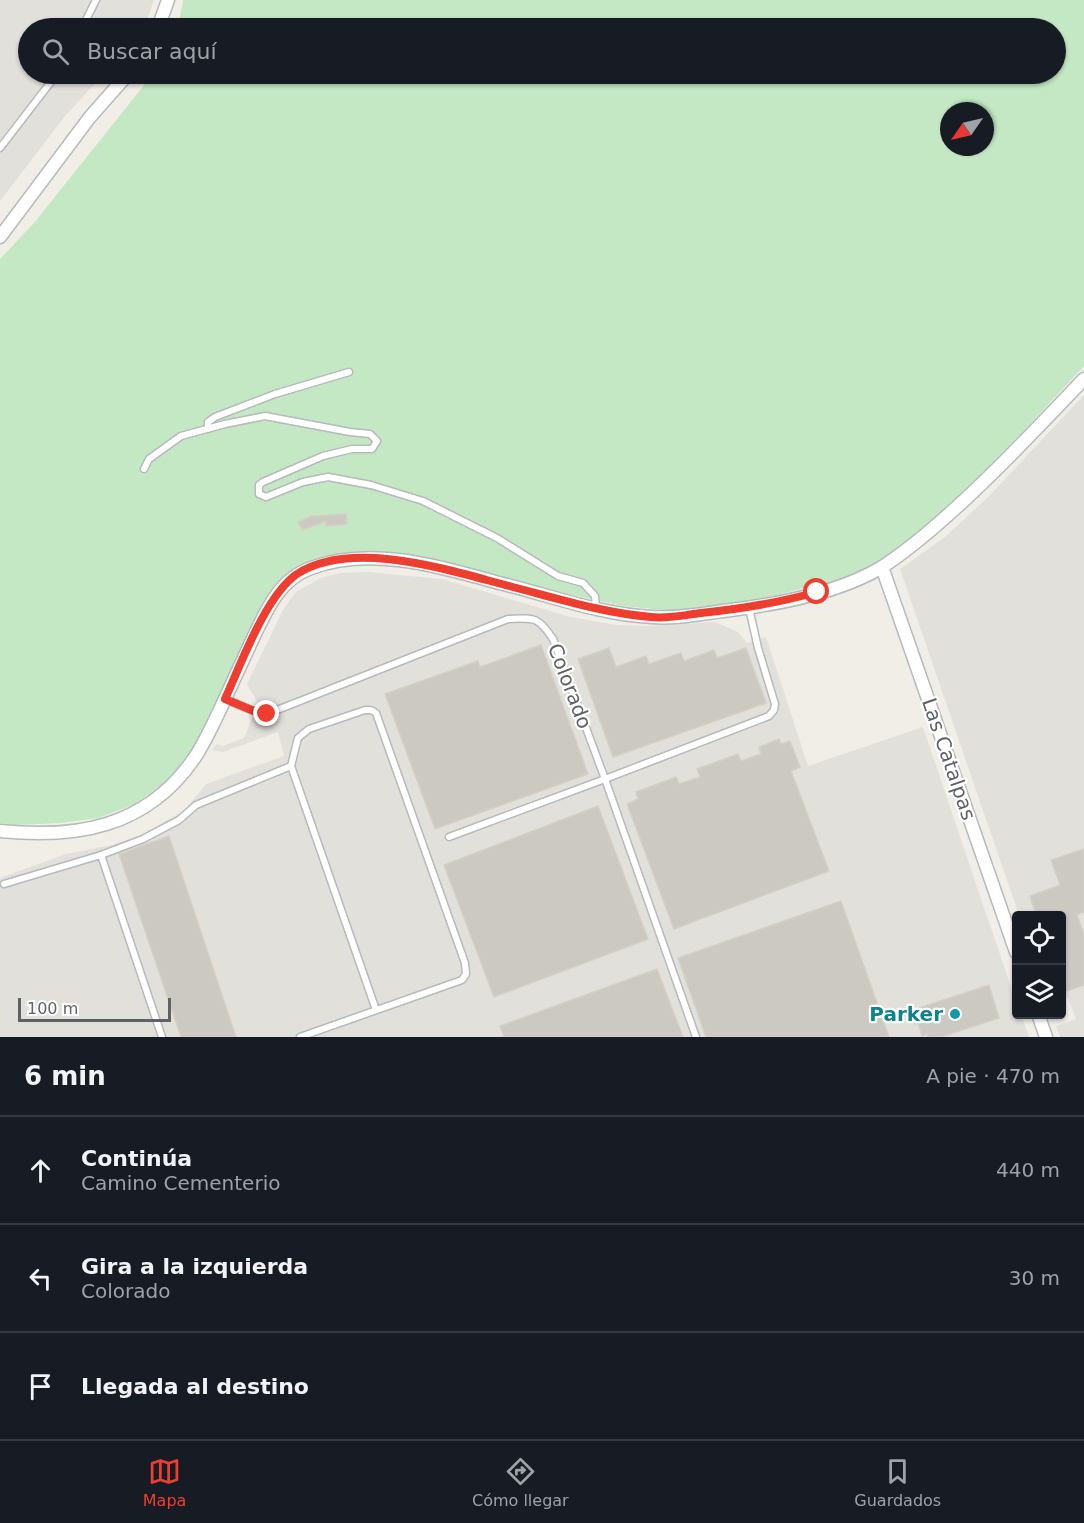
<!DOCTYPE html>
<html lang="es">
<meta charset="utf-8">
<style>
:root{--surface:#171b24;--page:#242831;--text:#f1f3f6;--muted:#9ea1a6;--line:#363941;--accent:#ee3e2f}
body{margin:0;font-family:"DejaVu Sans",sans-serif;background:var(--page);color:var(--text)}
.controls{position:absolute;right:18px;bottom:18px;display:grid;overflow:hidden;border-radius:6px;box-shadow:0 2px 4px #0004}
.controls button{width:54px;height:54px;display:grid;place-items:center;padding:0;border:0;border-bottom:2px solid var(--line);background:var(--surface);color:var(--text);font:30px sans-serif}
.compass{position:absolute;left:940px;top:102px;width:54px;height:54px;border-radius:50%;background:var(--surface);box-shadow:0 2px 4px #0004;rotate:236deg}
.scale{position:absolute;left:18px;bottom:15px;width:153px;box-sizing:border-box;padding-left:6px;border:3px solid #5e6267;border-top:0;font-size:16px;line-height:21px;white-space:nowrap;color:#5e6267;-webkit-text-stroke:4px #fff;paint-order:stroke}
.stop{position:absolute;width:18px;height:18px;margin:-14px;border:4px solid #ee3e2f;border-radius:50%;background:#fff}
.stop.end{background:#ee3e2f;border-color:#fff;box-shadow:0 2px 6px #0008}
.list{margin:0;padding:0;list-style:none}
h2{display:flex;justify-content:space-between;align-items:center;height:78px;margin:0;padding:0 24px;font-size:26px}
h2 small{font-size:20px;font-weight:400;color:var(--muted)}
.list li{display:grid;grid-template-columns:39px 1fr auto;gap:18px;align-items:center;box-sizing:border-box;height:108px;padding:0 24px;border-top:2px solid var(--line)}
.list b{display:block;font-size:22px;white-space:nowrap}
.list p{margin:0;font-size:20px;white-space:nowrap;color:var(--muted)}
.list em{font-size:20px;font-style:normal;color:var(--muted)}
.icon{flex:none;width:33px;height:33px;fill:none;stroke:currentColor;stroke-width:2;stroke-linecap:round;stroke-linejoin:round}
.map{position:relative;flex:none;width:1084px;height:1037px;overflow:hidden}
.search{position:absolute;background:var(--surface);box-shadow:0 2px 4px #0004;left:18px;right:18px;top:18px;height:66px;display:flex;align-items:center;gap:15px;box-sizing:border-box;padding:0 21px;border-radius:33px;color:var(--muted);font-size:22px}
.sheet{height:402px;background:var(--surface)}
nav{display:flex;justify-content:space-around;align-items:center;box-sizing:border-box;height:84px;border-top:2px solid var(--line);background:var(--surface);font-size:16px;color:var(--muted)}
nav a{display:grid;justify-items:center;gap:3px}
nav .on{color:var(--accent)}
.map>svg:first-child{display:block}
.industrial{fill:#e2e0db}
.green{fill:#c3e8c3;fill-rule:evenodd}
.building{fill:#ccc9c3;stroke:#d5d0c4;stroke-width:1.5}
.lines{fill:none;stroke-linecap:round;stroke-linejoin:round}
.service-casing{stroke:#b7b9bd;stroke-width:9}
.minor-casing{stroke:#b7b9bd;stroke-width:15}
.service{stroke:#fff;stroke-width:6}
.minor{stroke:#fff;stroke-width:12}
.route{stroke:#ee3e2f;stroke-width:8}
.culture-dot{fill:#0f9aa8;stroke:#fff;stroke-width:2}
.labels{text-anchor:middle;stroke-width:4.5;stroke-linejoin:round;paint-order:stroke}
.street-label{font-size:20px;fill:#5e6267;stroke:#fff}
.culture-label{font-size:20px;font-weight:bold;fill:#0d838f;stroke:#fff;text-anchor:end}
</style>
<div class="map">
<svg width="1084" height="1037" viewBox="0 0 1084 1037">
<rect width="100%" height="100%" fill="#f0eee6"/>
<g class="industrial">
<path d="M 0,0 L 154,0 L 144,28 L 28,28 L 28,74 L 104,74 L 65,116 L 0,201 Z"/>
<path d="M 1084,395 L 1084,1037 L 1060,1037 L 1056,1026 L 1076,1019 L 1068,998 L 1062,999 L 1062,916 L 1019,915 L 900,569 L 945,537 L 988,497 Z"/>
<path d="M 368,572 L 442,579 L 567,616 L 593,621 L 616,625 L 648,626 L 715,622 L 738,632 L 747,643 L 766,637 L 808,766 L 923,727 L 1016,1002 L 1016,1014 L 1021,1015 L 1029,1037 L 0,1037 L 0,878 L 66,854 L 112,845 L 139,836 L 185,810 L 206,784 L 284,756 L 278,732 L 223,752 L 212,750 L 216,744 L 223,746 L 244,738 L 258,704 L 247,684 L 283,610 L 292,597 L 297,591 L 323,577 L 340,573 Z"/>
</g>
<path class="green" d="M 183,0 L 1084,0 L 1084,366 L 964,495 L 904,547 L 852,576 L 753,601 L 675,611 L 623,606 L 549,590 L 432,559 L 367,553 L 299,565 L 275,587 L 258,613 L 195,749 L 166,782 L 135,804 L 98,818 L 60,823 L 16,825 L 0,823 L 0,259 L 34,223 L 153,74 L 1056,74 L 1056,28 L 178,28 ZM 949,111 L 985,111 L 985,147 L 949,147 Z"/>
<g class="building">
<path d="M 346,514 L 347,524 L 326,526 L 326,521 L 302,530 L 298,522 L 312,516 Z"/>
<path d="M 541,645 L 588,774 L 435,829 L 385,694 L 478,661 L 480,667 Z"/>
<path d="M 609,648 L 616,667 L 646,656 L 649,664 L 681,653 L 684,661 L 714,650 L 717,658 L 746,648 L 766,703 L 613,757 L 578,659 Z"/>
<path d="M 779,739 L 781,744 L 790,741 L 800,767 L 791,771 L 829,871 L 674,929 L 627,804 L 638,799 L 636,792 L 676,777 L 679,784 L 700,777 L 697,769 L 738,754 L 741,761 L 761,754 L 759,747 Z"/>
<path d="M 598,806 L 648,939 L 494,997 L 444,865 Z"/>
<path d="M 169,836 L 236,1037 L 181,1037 L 119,854 Z"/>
<path d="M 1084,849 L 1084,912 L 1077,915 L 1084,935 L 1084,985 L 1062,993 L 1062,915 L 1036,915 L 1030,896 L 1060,885 L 1051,860 Z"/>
<path d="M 841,901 L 889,1037 L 706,1037 L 678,958 Z"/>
<path d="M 657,969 L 683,1037 L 504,1037 L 500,1026 Z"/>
<path d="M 989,985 L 999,1018 L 941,1037 L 928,1037 L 927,1034 L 922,1036 L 918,1023 L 915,1024 L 910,1011 Z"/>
</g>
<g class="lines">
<defs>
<g id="service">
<path d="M 82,28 L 96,0"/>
<path d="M 0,148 L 57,74"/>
<path d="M 208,429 L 208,422 L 215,417 L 275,394 L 349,372"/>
<path d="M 144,469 L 149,459 L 181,436 L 225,424 L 265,416 L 350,432 L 370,434 L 377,441 L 372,449 L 352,449 L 323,456 L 263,482 L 259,485 L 259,494 L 266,497 L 303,482 L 328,477 L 371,485 L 423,501 L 497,538 L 558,576 L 583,583 L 595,596 L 596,608"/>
<path d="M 225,699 L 261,714 L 267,714 L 508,619 C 534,618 538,616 553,639 L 605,779 L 696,1037"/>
<path d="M 291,766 L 376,1010"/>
<path d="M 449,837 L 605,779 L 769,716 L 774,710 L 775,704 L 758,648 L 749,608"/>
<path d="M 101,855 L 143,839 L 179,820 L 196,805 L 291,766 L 298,738 L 309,729 L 365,710 L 371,710 L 376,713 L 465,963 L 466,974 L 462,980 L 300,1037"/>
<path d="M 4,884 L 101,855 L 162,1037"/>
</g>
<g id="minor">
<path d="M 158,28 L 168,0"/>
<path d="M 0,237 L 90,117 L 128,74"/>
<path d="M 882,567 L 1016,952"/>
<path d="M 0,831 C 77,839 146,827 193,760 C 203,746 210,730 218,714 C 230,688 242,662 254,636 C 267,609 280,579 311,568 C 377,544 448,570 511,586 C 557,598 605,615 652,617 C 678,619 705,613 731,610 C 779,604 841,592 882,567 C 910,549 935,527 959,505 C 1003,465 1043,422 1084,379"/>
<path d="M 1038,1014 L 1046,1037"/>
</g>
</defs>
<use href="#service" class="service-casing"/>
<use href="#minor" class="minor-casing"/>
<use href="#service" class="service"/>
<use href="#minor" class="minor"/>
</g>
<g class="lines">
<path class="route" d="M 267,714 L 261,714 L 225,699 C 241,664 266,595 297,574 C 353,538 451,571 509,586 C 556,598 603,613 651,617 C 668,619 685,615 701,613 C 740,609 778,603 817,592"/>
</g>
<circle class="culture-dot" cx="955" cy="1014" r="6"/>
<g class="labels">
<g class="street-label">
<text transform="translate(570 686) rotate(69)" y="7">Colorado</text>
<text transform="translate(949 759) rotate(71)" y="7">Las Catalpas</text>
</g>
<g class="culture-label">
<text x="943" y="1021">Parker</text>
</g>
</g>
</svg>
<div class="controls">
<button><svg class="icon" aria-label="locate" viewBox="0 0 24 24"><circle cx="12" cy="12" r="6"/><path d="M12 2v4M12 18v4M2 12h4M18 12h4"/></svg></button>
<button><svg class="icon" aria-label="layers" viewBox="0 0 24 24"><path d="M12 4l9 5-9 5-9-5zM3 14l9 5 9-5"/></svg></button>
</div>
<svg class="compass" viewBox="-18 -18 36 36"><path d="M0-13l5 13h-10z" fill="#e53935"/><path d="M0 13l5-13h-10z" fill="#9ea1a6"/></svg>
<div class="scale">100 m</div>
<div class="stop" style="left:817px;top:592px"></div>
<div class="stop end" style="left:267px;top:714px"></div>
<div class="search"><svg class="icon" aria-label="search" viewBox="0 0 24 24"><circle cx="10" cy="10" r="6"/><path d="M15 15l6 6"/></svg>Buscar aquí</div>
</div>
<section class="sheet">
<h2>6 min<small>A pie · 470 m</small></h2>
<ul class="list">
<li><svg class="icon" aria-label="ahead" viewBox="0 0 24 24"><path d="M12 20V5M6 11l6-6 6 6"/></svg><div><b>Continúa</b><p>Camino Cementerio</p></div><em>440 m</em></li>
<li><svg class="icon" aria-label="left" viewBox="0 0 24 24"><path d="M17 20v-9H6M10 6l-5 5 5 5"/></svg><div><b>Gira a la izquierda</b><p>Colorado</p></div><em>30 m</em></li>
<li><svg class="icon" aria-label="arrive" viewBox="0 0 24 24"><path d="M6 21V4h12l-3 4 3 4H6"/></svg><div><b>Llegada al destino</b></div></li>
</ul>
</section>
<nav>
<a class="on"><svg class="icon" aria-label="map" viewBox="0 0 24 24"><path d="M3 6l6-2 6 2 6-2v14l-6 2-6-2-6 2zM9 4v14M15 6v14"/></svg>Mapa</a>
<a><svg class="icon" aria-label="directions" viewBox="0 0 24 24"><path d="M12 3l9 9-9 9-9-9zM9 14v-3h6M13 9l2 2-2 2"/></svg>Cómo llegar</a>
<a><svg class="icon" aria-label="saved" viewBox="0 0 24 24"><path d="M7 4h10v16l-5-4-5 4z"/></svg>Guardados</a>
</nav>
